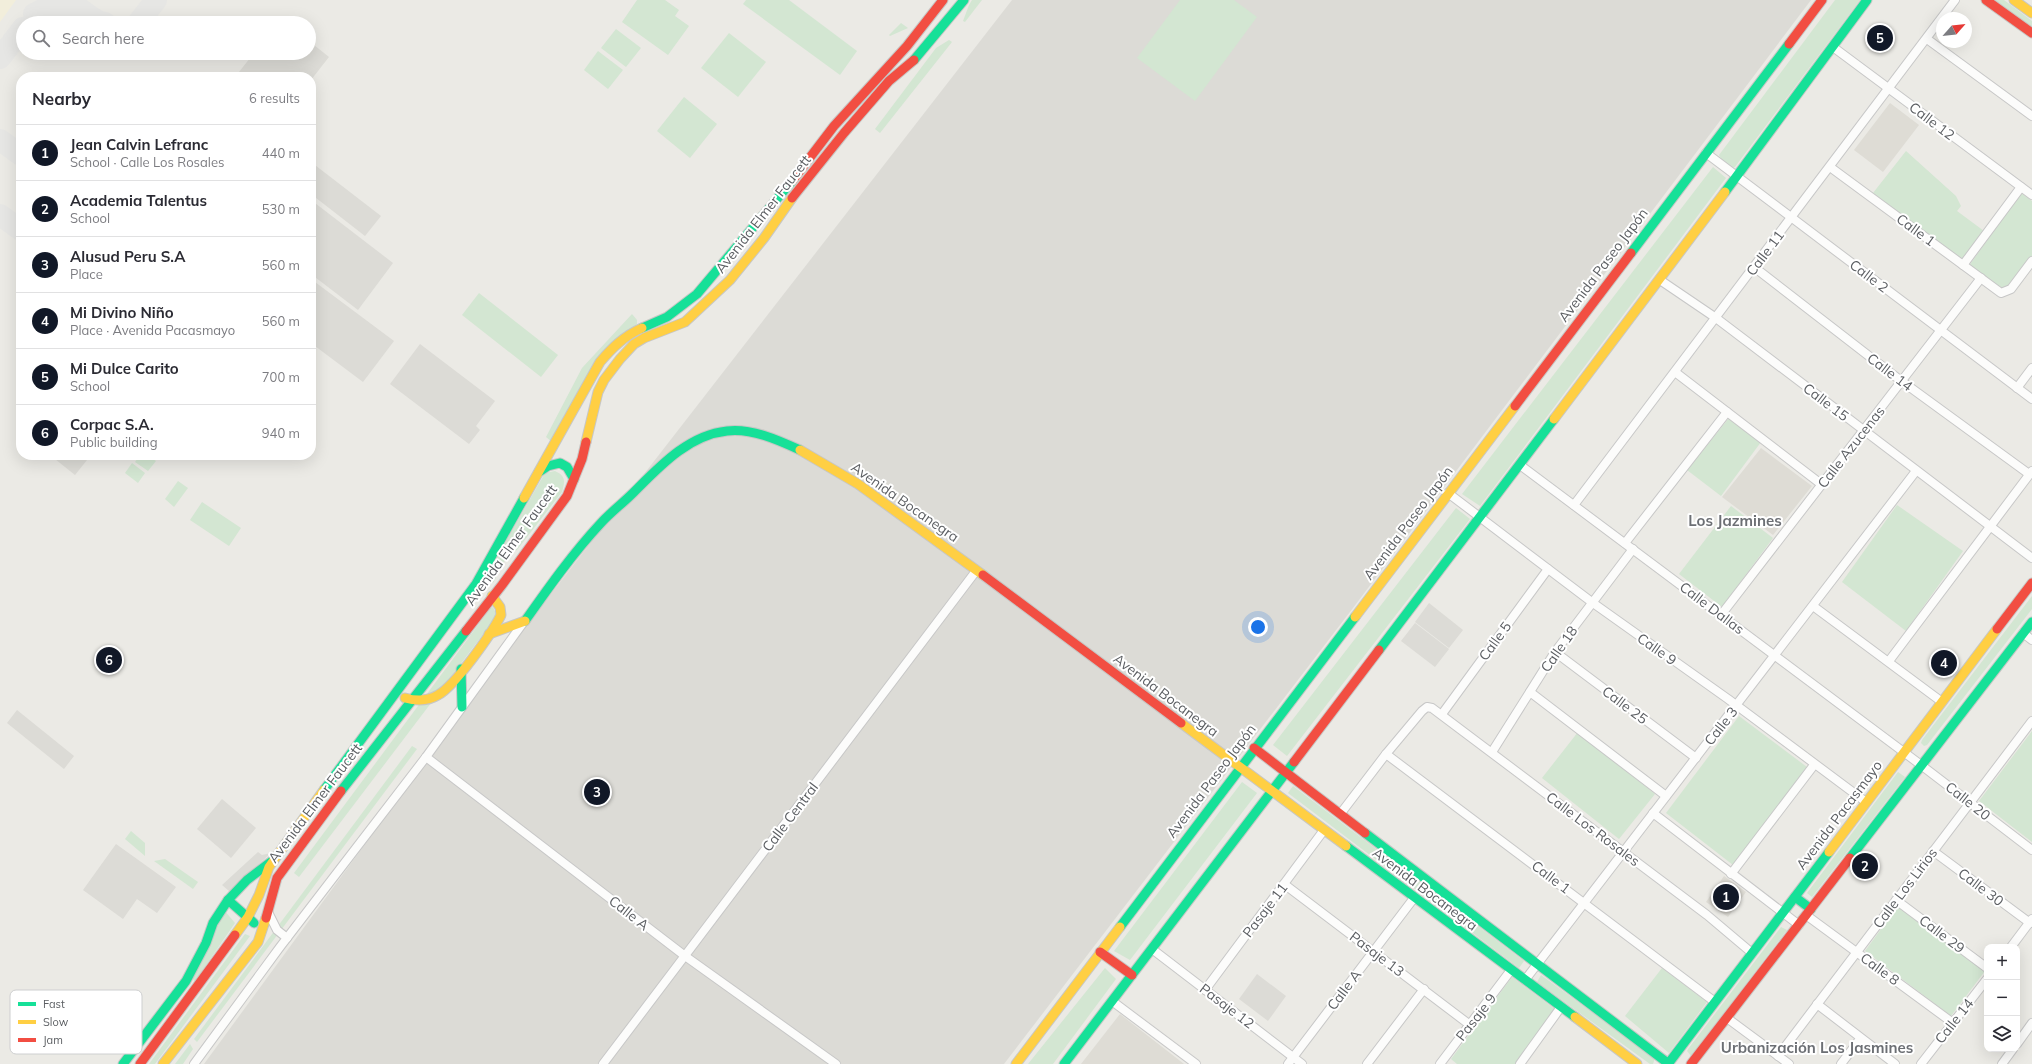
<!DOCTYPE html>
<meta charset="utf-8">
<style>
:root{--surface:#fff;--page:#f7f7f7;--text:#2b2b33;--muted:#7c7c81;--line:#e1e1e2;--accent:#111827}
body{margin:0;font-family:Mulish,sans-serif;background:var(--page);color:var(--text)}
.controls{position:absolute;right:12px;bottom:12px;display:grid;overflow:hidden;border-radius:8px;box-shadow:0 4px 16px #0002}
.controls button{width:36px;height:36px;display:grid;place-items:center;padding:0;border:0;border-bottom:1px solid var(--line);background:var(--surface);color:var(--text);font:20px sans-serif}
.compass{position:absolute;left:1936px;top:12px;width:36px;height:36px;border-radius:50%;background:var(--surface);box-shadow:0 4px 16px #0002;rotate:63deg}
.you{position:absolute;left:1258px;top:627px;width:14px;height:14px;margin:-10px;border:3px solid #fff;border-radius:50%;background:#1a73e8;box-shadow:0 0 0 6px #1a73e833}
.badge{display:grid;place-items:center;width:26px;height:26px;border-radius:50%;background:var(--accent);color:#fff;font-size:13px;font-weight:700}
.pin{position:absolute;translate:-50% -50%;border:2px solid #fff;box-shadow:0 1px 4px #0006}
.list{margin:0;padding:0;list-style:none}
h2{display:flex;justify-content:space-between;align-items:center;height:52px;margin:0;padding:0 16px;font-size:17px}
h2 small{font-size:13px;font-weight:400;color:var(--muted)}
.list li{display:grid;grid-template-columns:26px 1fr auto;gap:12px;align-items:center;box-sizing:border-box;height:56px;padding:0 16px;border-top:1px solid var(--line)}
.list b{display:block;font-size:15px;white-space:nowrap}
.list p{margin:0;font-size:13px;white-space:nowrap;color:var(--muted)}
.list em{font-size:13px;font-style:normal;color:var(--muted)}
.icon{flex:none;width:22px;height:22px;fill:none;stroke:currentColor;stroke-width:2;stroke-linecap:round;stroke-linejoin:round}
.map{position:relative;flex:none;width:2032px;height:1064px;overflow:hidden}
.search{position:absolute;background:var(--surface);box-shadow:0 4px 16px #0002;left:16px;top:16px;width:300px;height:44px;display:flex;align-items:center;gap:10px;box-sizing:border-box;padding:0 14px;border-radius:22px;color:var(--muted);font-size:15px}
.panel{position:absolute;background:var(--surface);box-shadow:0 4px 16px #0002;left:16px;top:72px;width:300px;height:388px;border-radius:16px}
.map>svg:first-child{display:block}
.industrial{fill:#dcdbd6}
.education{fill:#dedcd5}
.green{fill:#d3e6d2}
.sand{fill:#f2eedb}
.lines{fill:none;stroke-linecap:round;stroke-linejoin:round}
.taxiway{stroke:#e6e6e4;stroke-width:22}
.street-casing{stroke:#c7c7c7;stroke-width:10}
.fast-casing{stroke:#c7c7c5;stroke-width:11}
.slow-casing{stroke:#c7c7c5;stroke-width:11}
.jam-casing{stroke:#c7c7c5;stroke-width:11}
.street{stroke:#fcfcfb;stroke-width:8}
.fast{stroke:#16e098;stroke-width:9}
.slow{stroke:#ffcf43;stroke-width:9}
.jam{stroke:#f24e42;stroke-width:9}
.labels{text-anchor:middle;stroke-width:4;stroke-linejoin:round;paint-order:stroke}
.street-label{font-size:14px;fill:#5b5e62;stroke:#fff}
.neighbourhood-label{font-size:15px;font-weight:bold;fill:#6c6f74;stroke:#fff}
.key{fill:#fff;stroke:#cecfd0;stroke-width:1}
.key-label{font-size:11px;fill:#5b5e62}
</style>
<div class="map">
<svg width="2032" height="1064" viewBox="0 0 2032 1064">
<rect width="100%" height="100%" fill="#ebeae5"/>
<g class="industrial">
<path d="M 1012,0 L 1811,0 L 1353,608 L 1004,1064 L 204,1064 L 502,657 Z"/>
<path d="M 309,41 L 329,57 L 311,80 L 311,77 L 235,77 L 254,53 L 296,53 L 299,55 L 300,53 L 309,53 Z"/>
<path d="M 311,162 L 381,216 L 365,236 L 311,194 Z"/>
<path d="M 311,200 L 393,263 L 358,310 L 311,274 Z"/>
<path d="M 315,282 L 394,341 L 363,382 L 311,343 L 311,287 Z"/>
<path d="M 420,344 L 495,401 L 476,426 L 480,430 L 469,444 L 390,384 Z"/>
<path d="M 58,455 L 91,455 L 75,475 L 55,459 Z"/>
<path d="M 1429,603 L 1463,630 L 1449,648 L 1415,622 Z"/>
<path d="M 1415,623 L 1449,649 L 1435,667 L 1401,641 Z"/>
<path d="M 17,710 L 74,756 L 64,769 L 7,723 Z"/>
<path d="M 222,799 L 256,828 L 231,858 L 197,829 Z"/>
<path d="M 116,844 L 176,887 L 157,913 L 137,899 L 123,919 L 83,890 Z"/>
<path d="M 258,852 L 262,855 L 271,853 L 229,891 L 222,885 Z"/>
<path d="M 1257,974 L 1286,996 L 1268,1021 L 1239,999 Z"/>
</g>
<g class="education">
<path d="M 1890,103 L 1919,125 L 1883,172 L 1854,150 Z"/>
<path d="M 1761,448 L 1812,486 L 1773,535 L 1722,497 Z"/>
<path d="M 1724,876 L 1746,892 L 1728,917 L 1706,902 Z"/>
<path d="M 1120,1014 L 1184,1064 L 1081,1064 Z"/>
</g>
<g class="green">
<path d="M 637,0 L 665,0 L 679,10 L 675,16 L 689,26 L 668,55 L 622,22 Z"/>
<path d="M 746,0 L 789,0 L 857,51 L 840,75 L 743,4 Z"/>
<path d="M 972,0 L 982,0 L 965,22 L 963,21 L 969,5 Z"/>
<path d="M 1180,0 L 1234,0 L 1257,17 L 1195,101 L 1137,58 Z"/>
<path d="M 1835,0 L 1860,0 L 1735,167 L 1732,168 L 1721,159 L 1719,155 Z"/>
<path d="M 1992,0 L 2004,0 L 2032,21 L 2032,29 Z"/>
<path d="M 901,23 L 908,28 L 890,36 L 889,35 Z"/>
<path d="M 616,29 L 641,48 L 626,67 L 601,48 Z"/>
<path d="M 729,33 L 766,62 L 738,97 L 701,68 Z"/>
<path d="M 949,40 L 952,42 L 880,133 L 875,129 L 936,48 Z"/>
<path d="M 598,51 L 623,70 L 608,89 L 584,70 Z"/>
<path d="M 684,97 L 717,124 L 690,158 L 657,131 Z"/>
<path d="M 1906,151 L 1956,196 L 1961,206 L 1957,211 L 1984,231 L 1963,261 L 1873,193 Z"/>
<path d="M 1713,167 L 1726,178 L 1480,506 L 1462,494 Z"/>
<path d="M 2021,193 L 2032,201 L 2032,256 L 2009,287 L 2001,290 L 1968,267 Z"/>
<path d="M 479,293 L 558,355 L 541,377 L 462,315 Z"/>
<path d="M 632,314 L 637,320 L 637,324 L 614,350 L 552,442 L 546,437 L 582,368 Z"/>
<path d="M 1729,418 L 1761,442 L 1721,496 L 1687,470 Z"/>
<path d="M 140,455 L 147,455 L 156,461 L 148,471 L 135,462 Z"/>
<path d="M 132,463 L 145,473 L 138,483 L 125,473 Z"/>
<path d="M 555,471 C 566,476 565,481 562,492 L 517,550 C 504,555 500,572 493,583 L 485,578 L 545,473 Z"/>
<path d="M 178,481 L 188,488 L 174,507 L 165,499 Z"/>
<path d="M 202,502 L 241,528 L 229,546 L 190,520 Z"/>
<path d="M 1897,505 L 1963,551 L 1906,631 L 1842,582 Z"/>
<path d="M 1731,506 L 1773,538 L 1722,607 L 1679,574 Z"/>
<path d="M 1456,508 L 1470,519 L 1287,756 L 1273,745 Z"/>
<path d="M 2032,596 L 2032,609 L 1927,745 L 1924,746 L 1921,743 L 1922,740 Z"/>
<path d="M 493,607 L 497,616 L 299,877 L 294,873 L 490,609 Z"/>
<path d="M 1739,716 L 1807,767 L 1733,865 L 1666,813 Z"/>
<path d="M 2032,731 L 2032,842 L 1979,801 Z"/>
<path d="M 1578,732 L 1655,794 L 1619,839 L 1542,778 Z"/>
<path d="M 412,746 L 417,749 L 197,1042 L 194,1039 Z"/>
<path d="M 1898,772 L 1905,777 L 1812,897 L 1807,893 Z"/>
<path d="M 1242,782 L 1257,793 L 1130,960 L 1114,951 Z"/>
<path d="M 1293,786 L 1524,961 L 1519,968 L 1288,793 Z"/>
<path d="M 131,831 L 145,843 L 145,856 L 125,839 Z"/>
<path d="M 165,859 L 198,882 L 193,889 L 154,861 Z"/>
<path d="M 1898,906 L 1985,971 L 1951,1016 L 1865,951 Z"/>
<path d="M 224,910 L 235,923 L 195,981 L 191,978 Z"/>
<path d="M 1781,927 L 1787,930 L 1691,1056 L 1687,1051 L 1688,1049 Z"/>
<path d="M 245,934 L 250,936 L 155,1064 L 149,1064 Z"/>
<path d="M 1105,968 L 1116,979 L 1053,1064 L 1028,1064 Z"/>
<path d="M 1662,968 L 1707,1002 L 1669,1053 L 1625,1016 Z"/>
<path d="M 1541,975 L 1655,1058 L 1653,1064 L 1650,1064 L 1537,982 Z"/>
<path d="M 1512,977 L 1556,1010 L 1515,1064 L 1457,1064 L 1451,1059 Z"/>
<path d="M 190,1044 L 193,1049 L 183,1064 L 175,1064 Z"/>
</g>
<path class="sand" d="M 0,0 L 16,0 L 0,22 Z"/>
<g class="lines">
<g class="taxiway">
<path d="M 34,14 C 48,6 64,1 80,9 C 88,14 95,22 105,23"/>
<path d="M 138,23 L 156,0"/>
<path d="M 0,58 L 23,28"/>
<path d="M 0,140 L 21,155"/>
<path d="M 0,215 L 21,230"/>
</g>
<defs>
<g id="street">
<path d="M 1927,39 L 2032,116"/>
<path d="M 1833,47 L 2032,195"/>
<path d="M 1706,153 L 2032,399"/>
<path d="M 1830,167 L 2001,293 L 2011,289 L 2032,261"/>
<path d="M 1963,265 L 2021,187"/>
<path d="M 1754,267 L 1896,377 L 2029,474"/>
<path d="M 1660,280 L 1716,318 L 2032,558"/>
<path d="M 1675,372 L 1821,484"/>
<path d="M 2017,388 L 2032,368"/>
<path d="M 1520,465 L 1921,765 L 2032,850"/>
<path d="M 1448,493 L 1593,603 L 1728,699 L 1866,802"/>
<path d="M 1574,505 L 1955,0"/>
<path d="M 1625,543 L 1727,412"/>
<path d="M 1813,606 L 1942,702"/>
<path d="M 1721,615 L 1981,278"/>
<path d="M 2023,633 L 2032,640"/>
<path d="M 1555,652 L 1696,758"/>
<path d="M 1889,661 L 2032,471"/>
<path d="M 1530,692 L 1666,796"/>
<path d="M 1442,714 L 1548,569"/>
<path d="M 1492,752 L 1555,652 L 1633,549"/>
<path d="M 1386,754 L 1715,1002"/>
<path d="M 426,757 L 685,956 L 836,1064"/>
<path d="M 1341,813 L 1386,754 L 1422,711 L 1427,707 L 1432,708 L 1707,915 L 1752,953"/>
<path d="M 1653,813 L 1799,925"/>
<path d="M 1933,851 L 2030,923"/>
<path d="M 1731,874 L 1814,765"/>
<path d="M 1284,884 L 1470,1025"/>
<path d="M 1896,900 L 1987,968"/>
<path d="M 268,912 L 277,930 L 287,938"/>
<path d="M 1806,915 L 1953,1023"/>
<path d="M 2011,947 L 2032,919"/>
<path d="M 1152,949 L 1302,1064"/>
<path d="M 1525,980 L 1916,471"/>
<path d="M 1205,990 L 1324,830"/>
<path d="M 1112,1001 L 1196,1064"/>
<path d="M 1817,1004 L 1895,1064"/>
<path d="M 1727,1018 L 1789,1064"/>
<path d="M 2017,1044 L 2032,1023"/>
<path d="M 1778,1056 L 2032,721"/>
<path d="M 194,1064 L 280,947 L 426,757 L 523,623"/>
<path d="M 603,1064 L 976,571"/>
<path d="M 1288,1064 L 1414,898"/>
<path d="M 1367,1064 L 1424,989"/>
<path d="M 1440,1064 L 1511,970"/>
<path d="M 1520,1064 L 1561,1007"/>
<path d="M 1841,1064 L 1860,1039"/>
<path d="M 1921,1064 L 1987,979"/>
<path d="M 2002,1064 L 2013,1049"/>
</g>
<g id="fast">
<path d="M 914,60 L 964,0"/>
<path d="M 1725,192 L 1867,0"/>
<path d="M 1631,253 L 1789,44"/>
<path d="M 642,328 L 667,317 L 697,294 L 792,181"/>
<path d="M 539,472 L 548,466 L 560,463 L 567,467 L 574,479"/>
<path d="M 525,621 C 549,587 573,553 601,523 C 611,512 622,504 633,493 C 659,467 688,435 727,431 C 752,428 778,440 800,450"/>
<path d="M 1379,650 L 1554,419"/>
<path d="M 461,669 L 462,707"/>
<path d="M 324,790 L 476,584 L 524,498"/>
<path d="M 341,791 L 466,631"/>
<path d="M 1365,833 L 1669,1064"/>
<path d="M 1346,846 L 1575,1017"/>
<path d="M 1850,858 L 2032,622"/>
<path d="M 1795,897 L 1811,909"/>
<path d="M 228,900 L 254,923"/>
<path d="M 1120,927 L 1355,617"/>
<path d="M 123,1064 L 186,981 L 206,943 L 213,923 L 228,900 L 247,880 L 272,861"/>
<path d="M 1064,1064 L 1294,762"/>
<path d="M 1668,1064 L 1829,852"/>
</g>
<g id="slow">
<path d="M 2014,0 L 2032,13"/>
<path d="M 1554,419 L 1725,192"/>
<path d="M 586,442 L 598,392 L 604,380 L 620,359 L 634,344 L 644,338 L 685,322 L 730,280 L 764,238 L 792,198"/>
<path d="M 800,450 L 858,484 L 983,575"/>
<path d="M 524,498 L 600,362 C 612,348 624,336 642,328"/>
<path d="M 1355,617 L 1515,406"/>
<path d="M 489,634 L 525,621"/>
<path d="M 405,698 C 416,701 428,701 438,695 C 455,686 492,633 501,615 L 500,607 L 492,596"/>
<path d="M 1181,723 L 1346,846"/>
<path d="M 1829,852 L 1997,629"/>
<path d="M 235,935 L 248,917 L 259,895 L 269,867 L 324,790"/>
<path d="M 1575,1017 L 1637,1064"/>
<path d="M 163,1064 L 258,942 L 266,918"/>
<path d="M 1016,1064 L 1120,927"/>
</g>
<g id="jam">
<path d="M 1986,0 L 2032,33"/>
<path d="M 1789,44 L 1822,0"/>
<path d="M 792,181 L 834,126 L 907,46 L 943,0"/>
<path d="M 792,198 L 844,133 L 889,81 L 914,60"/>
<path d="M 1515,406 L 1631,253"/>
<path d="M 983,575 L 1181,723"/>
<path d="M 1997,629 L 2032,583"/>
<path d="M 466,631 L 502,585 L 567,496 L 582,459 L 586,442"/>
<path d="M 1254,748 L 1365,833"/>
<path d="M 1294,762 L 1379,650"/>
<path d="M 266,918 L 277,878 L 341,791"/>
<path d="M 1100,952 L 1132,975"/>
<path d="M 140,1064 L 235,935"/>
<path d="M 1691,1064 L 1850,858"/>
</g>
</defs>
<use href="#street" class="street-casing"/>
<use href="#fast" class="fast-casing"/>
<use href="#slow" class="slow-casing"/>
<use href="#jam" class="jam-casing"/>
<use href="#street" class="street"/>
<use href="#fast" class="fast"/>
<use href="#slow" class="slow"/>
<use href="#jam" class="jam"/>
</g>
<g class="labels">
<g class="street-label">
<text transform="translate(1932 121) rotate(37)" y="5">Calle 12</text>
<text transform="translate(763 214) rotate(-52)" y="5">Avenida Elmer Faucett</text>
<text transform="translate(1916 230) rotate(36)" y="5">Calle 1</text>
<text transform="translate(1765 253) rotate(-53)" y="5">Calle 11</text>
<text transform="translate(1603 265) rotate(-53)" y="5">Avenida Paseo Japón</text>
<text transform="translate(1869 276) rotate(37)" y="5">Calle 2</text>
<text transform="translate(1890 372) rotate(37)" y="5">Calle 14</text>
<text transform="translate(1826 402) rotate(37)" y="5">Calle 15</text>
<text transform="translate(1851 447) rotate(-52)" y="5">Calle Azucenas</text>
<text transform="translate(905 502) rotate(35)" y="5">Avenida Bocanegra</text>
<text transform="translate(1408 523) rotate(-53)" y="5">Avenida Paseo Japón</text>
<text transform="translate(511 545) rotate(-54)" y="5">Avenida Elmer Faucett</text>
<text transform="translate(1712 608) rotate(37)" y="5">Calle Dallas</text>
<text transform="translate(1495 641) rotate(-54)" y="5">Calle 5</text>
<text transform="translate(1559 649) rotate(-55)" y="5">Calle 18</text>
<text transform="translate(1657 649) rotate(35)" y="5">Calle 9</text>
<text transform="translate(1166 695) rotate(37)" y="5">Avenida Bocanegra</text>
<text transform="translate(1625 705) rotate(37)" y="5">Calle 25</text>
<text transform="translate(1721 726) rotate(-52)" y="5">Calle 3</text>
<text transform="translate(1211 781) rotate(-53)" y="5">Avenida Paseo Japón</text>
<text transform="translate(1968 801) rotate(38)" y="5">Calle 20</text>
<text transform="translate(315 803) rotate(-53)" y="5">Avenida Elmer Faucett</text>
<text transform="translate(1839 815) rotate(-53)" y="5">Avenida Pacasmayo</text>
<text transform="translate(790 817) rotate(-53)" y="5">Calle Central</text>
<text transform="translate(1593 829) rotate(37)" y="5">Calle Los Rosales</text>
<text transform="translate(1551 877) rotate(37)" y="5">Calle 1</text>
<text transform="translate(1981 887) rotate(37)" y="5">Calle 30</text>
<text transform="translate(1905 888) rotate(-53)" y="5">Calle Los Lirios</text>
<text transform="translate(1425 889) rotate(37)" y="5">Avenida Bocanegra</text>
<text transform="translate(1265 910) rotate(-53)" y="5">Pasaje 11</text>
<text transform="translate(629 913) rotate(38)" y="5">Calle A</text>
<text transform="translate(1942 934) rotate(37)" y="5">Calle 29</text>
<text transform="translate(1377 954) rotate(37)" y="5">Pasaje 13</text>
<text transform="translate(1880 969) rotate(36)" y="5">Calle 8</text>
<text transform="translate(1344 990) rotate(-53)" y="5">Calle A</text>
<text transform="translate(1227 1006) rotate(37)" y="5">Pasaje 12</text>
<text transform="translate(1476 1017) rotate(-52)" y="5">Pasaje 9</text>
<text transform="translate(1954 1021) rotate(-52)" y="5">Calle 14</text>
</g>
<g class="neighbourhood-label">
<text x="1735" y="526">Los Jazmines</text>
<text x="1817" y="1053">Urbanización Los Jasmines</text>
</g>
</g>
<rect x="10" y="990" width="132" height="64" rx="6" class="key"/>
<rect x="18" y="1002" width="18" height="4" fill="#16e098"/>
<rect x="18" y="1020" width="18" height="4" fill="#ffcf43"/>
<rect x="18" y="1038" width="18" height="4" fill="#f24e42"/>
<g class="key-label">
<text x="43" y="1008">Fast</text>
<text x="43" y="1026">Slow</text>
<text x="43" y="1044">Jam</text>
</g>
</svg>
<div class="controls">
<button>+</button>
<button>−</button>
<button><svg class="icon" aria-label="layers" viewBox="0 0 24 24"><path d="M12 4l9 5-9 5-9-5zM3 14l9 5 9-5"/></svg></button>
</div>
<svg class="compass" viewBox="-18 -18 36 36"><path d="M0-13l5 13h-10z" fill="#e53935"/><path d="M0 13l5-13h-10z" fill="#7c7c81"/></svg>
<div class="you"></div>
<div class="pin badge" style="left:1726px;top:897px">1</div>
<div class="pin badge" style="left:1865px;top:866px">2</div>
<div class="pin badge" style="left:597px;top:792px">3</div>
<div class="pin badge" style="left:1944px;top:663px">4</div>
<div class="pin badge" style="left:1880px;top:38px">5</div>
<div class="pin badge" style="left:109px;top:660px">6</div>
<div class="search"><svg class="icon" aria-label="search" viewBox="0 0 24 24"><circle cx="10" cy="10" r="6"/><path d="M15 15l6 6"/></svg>Search here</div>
<section class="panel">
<h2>Nearby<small>6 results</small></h2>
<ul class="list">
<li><span class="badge">1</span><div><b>Jean Calvin Lefranc</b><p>School · Calle Los Rosales</p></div><em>440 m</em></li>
<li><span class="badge">2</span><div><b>Academia Talentus</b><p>School</p></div><em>530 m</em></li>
<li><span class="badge">3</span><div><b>Alusud Peru S.A</b><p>Place</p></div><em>560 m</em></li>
<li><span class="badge">4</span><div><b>Mi Divino Niño</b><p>Place · Avenida Pacasmayo</p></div><em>560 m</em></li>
<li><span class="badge">5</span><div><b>Mi Dulce Carito</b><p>School</p></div><em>700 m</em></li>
<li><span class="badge">6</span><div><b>Corpac S.A.</b><p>Public building</p></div><em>940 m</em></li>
</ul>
</section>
</div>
